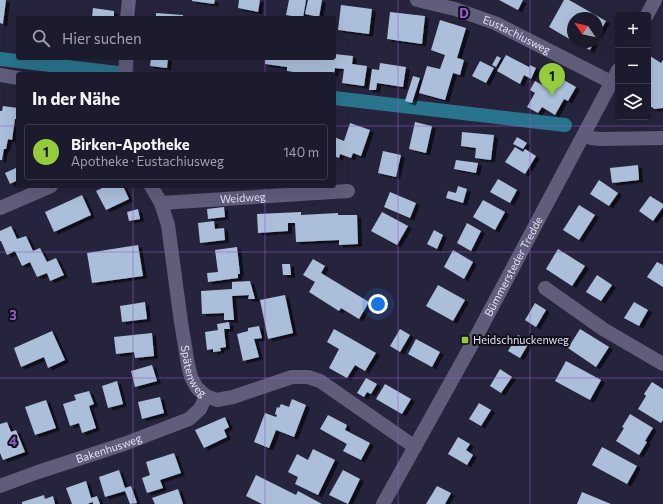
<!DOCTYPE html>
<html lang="de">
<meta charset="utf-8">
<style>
:root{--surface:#1c1b2d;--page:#292839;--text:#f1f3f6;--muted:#a0a1aa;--line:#3a3949;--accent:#94cc3c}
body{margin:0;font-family:Commissioner,sans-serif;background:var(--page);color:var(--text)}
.controls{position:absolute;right:12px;top:12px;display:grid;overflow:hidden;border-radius:4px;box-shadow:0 4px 16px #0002}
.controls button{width:36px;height:36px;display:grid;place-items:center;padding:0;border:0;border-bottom:1px solid var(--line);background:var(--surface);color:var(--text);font:20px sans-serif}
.compass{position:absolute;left:567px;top:12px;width:36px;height:36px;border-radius:50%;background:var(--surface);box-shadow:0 4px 16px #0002;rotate:304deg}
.you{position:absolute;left:378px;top:304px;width:14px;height:14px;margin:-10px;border:3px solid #fff;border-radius:50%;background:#1a73e8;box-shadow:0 0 0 6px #1a73e833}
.badge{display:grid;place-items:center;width:26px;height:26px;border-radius:50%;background:var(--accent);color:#111;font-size:13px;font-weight:700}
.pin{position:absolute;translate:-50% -33px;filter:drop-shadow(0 1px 2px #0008)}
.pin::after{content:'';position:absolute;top:21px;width:14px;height:12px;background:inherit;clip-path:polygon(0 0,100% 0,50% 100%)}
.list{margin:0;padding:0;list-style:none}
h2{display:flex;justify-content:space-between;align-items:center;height:52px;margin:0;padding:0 16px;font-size:17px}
h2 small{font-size:13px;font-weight:400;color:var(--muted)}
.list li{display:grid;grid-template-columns:26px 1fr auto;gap:12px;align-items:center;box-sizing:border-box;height:56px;margin:0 8px 8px;padding:0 8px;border:1px solid var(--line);border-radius:4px}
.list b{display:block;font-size:15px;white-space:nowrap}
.list p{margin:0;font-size:13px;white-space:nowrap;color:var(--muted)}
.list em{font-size:13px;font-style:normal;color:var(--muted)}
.icon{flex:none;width:22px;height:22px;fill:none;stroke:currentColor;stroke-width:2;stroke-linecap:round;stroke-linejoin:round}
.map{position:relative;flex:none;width:663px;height:504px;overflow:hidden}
.search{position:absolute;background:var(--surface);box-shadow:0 4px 16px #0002;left:16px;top:16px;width:320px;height:44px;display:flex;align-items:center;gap:10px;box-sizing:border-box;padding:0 14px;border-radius:4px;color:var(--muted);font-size:15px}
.panel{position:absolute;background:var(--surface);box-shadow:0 4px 16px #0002;left:16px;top:72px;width:320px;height:116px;border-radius:4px}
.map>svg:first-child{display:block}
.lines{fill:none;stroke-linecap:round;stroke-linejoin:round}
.canal{stroke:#29748d;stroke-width:14}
.building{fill:#abbfda;filter:url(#shadow)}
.minor{stroke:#5f5d7a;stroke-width:14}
.grid{fill:none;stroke:#955acc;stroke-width:1;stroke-opacity:0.55}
.poi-dot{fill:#94cc3c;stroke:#100f1a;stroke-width:1.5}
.labels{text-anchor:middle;stroke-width:4;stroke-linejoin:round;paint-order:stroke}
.street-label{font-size:11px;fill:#e3e2f3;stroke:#100f1a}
.poi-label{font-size:11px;fill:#e3e2f3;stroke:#100f1a;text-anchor:start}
.grid-label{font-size:13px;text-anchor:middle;font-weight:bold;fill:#955acc;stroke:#100f1a;stroke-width:4;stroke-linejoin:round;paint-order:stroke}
</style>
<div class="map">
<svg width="663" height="504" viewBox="0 0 663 504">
<defs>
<filter id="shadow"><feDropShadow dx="4" dy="2.5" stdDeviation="0" flood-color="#0009"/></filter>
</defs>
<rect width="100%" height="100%" fill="#26243c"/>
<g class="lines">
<g class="canal">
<path d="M 0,59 L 118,73"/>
<path d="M 334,98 L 565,125"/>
</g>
</g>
<g class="building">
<path d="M 0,0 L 6,0 L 3,24 L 0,23 Z"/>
<path d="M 192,0 L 215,0 L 214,4 L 192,1 Z"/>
<path d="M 239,0 L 260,0 L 258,12 L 238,8 Z"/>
<path d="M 289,0 L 306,0 L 303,18 L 286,15 Z"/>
<path d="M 308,0 L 322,0 L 319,17 L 305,14 Z"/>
<path d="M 499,0 L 523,0 L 518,10 Z"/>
<path d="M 564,0 L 569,0 L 606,21 L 597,37 L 597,18 L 573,18 L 573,41 L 549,27 Z"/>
<path d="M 341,5 L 372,9 L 369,34 L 338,30 Z"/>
<path d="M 93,8 L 114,11 L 114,18 L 92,18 Z"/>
<path d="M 390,12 L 425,16 L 422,44 L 387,39 Z"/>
<path d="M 156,13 L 183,15 L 183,18 L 156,18 Z"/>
<path d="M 440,20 L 466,28 L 457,58 L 464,60 L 460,75 L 453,73 L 445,100 L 419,93 L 427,66 L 440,69 L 445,55 L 431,50 Z"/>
<path d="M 575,42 L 594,42 L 590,50 Z"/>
<path d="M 334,54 L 353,56 L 352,64 L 367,66 L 364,86 L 342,83 L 344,69 L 335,68 L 334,74 L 293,74 L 294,72 L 287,71 L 287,67 L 265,64 L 265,58 L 319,58 L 331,60 L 331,58 L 334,58 Z"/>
<path d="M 506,55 L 529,67 L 530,65 L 536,68 L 531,79 L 524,75 L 520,84 L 497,71 Z"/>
<path d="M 497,56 L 501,58 L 496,67 L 492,65 Z"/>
<path d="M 650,56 L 661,63 L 663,60 L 663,108 L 654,109 L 652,107 L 648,107 L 648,59 Z"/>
<path d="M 151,58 L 168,58 L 167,68 L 150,66 Z"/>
<path d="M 480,61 L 494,68 L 486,83 L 472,76 Z"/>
<path d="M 380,63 L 406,67 L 403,87 L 377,83 L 376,90 L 369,90 L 372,69 L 379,70 Z"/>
<path d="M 413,76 L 420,78 L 412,103 L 405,101 Z"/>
<path d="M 557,76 L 576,87 L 568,101 L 564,99 L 555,115 L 542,107 L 538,113 L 527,107 L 535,93 L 530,90 L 535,81 L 546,87 L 549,82 L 552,84 Z"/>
<path d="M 3,106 L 18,108 L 18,119 L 15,119 L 12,140 L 8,139 L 6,149 L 4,149 L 2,160 L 0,160 L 0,111 L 2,111 Z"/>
<path d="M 415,122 L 432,126 L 426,153 L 409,149 Z"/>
<path d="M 350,123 L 370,130 L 361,156 L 353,153 L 351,158 L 340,154 L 339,158 L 334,156 L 334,137 L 344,141 Z"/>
<path d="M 462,132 L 494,135 L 491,160 L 475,158 L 476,148 L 461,146 Z"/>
<path d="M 517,137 L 527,143 L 523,149 L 513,144 Z"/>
<path d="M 515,147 L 523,152 L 525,149 L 536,156 L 525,174 L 505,162 Z"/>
<path d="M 383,151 L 401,155 L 396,177 L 378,173 Z"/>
<path d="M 456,160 L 478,163 L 476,173 L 454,169 Z"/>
<path d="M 638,165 L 639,180 L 612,183 L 610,168 Z"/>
<path d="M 18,167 L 18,180 L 10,184 L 5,173 Z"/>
<path d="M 498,179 L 517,190 L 510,203 L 490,192 Z"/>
<path d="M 599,180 L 618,193 L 609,206 L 590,194 Z"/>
<path d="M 106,186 L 123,186 L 129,199 L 106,210 L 96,191 Z"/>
<path d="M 458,186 L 467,189 L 463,203 L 446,198 L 448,191 L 456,193 Z"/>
<path d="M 390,192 L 416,203 L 410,218 L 384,207 Z"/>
<path d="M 82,195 L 91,215 L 54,232 L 45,212 Z"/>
<path d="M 650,196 L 663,204 L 663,207 L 653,221 L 639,211 Z"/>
<path d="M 483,200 L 505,212 L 495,230 L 473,217 Z"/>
<path d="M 579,205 L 595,215 L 579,240 L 563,230 Z"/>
<path d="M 224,207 L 225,217 L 208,219 L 207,209 Z"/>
<path d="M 138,209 L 140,219 L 129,221 L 127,212 Z"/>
<path d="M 301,212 L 301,215 L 338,213 L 338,215 L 357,215 L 358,244 L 339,245 L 339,240 L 296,242 L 295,223 L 288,223 L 288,231 L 258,233 L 257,214 Z"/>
<path d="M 382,212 L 408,226 L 397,245 L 371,231 Z"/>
<path d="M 214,221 L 215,229 L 224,228 L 225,240 L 200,243 L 198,223 Z"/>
<path d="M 467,223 L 481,231 L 471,251 L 457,243 Z"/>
<path d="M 11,226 L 17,239 L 26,236 L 33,251 L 40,248 L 47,262 L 56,258 L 64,275 L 50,281 L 47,273 L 37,277 L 30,262 L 22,266 L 15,251 L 7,255 L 1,241 L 0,241 L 0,231 Z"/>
<path d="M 434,230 L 443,235 L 437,249 L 427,244 Z"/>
<path d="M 138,245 L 143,276 L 92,283 L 87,253 Z"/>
<path d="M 237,247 L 240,274 L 238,274 L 238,278 L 208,282 L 207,273 L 218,272 L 215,250 Z"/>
<path d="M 558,249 L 585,266 L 572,286 L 546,269 Z"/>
<path d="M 453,250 L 473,262 L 464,279 L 444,267 Z"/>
<path d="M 313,259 L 325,266 L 321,273 L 369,302 L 359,319 L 341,308 L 339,311 L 309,292 L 315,282 L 303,275 Z"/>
<path d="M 657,262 L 663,265 L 663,287 L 647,277 Z"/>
<path d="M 282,264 L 290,264 L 291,275 L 283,275 Z"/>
<path d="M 597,275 L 612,285 L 601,301 L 586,292 Z"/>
<path d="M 250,281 L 255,299 L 248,299 L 249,295 L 232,296 L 234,320 L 224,320 L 224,313 L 202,314 L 201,291 L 232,289 L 232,282 Z"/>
<path d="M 438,285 L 465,300 L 453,321 L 426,306 Z"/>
<path d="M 285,295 L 293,333 L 268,339 L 260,300 Z"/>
<path d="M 145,302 L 147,319 L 122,322 L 120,306 Z"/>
<path d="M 634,302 L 648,310 L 639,326 L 624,318 Z"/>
<path d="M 535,303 L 546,310 L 536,327 L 525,320 Z"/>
<path d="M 229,322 L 230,329 L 224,329 L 226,347 L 220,348 L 221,351 L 213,352 L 213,349 L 207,350 L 205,332 L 218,330 L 217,324 Z"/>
<path d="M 259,326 L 262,338 L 254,339 L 259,357 L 243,361 L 237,334 L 248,331 L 248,328 Z"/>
<path d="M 334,329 L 376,353 L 365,371 L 355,365 L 347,378 L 329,368 L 339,349 L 327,342 Z"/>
<path d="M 400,329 L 410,335 L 400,352 L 390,346 Z"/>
<path d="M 580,329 L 609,347 L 596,367 L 568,348 Z"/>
<path d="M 52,331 L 65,360 L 48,368 L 44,357 L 21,367 L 14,348 Z"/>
<path d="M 152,333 L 154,356 L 135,358 L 134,352 L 116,354 L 114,337 Z"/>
<path d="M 518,335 L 530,341 L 520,358 L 508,351 Z"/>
<path d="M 416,339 L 440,352 L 432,367 L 408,354 Z"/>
<path d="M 566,361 L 601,380 L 590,400 L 555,381 Z"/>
<path d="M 152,365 L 157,381 L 135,387 L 131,371 Z"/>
<path d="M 500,369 L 512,377 L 501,393 L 490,386 Z"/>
<path d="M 366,378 L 377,384 L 371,394 L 367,392 L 364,397 L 357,393 Z"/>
<path d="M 117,381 L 123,404 L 108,408 L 102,386 Z"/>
<path d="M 652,382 L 663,389 L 663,420 L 661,423 L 638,409 L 646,396 L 644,394 Z"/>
<path d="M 385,384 L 411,399 L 402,414 L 376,399 Z"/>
<path d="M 89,391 L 94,404 L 89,406 L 96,428 L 82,433 L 79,423 L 70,426 L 63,404 L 76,400 L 74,395 Z"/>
<path d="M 160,397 L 164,413 L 142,419 L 138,402 Z"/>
<path d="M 292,399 L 306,405 L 294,437 L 276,430 L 269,448 L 254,442 L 265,413 L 276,417 L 277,415 L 275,414 L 277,407 L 279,408 L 281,404 L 289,407 Z"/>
<path d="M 46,400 L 56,428 L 35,435 L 25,407 Z"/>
<path d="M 479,403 L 491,410 L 481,426 L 469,419 Z"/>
<path d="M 630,414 L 653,428 L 645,441 L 647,442 L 639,455 L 616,441 L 624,428 L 622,427 Z"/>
<path d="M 328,415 L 347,425 L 345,430 L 370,443 L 361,460 L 343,451 L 347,444 L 320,429 Z"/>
<path d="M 225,417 L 229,427 L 224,430 L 227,437 L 204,448 L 195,430 Z"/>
<path d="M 7,422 L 11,432 L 16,430 L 25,452 L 3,460 L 0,453 L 0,424 Z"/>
<path d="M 458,437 L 470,444 L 466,450 L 473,455 L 467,465 L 448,454 Z"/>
<path d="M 602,447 L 637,466 L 627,484 L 592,465 Z"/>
<path d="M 313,449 L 335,460 L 318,495 L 295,484 L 298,477 L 288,472 L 297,454 L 308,460 Z"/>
<path d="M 174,453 L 181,473 L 160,480 L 163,488 L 147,493 L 142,478 L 150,475 L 146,462 Z"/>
<path d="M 119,470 L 125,488 L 131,486 L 137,503 L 130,504 L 125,491 L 105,497 L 99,477 Z"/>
<path d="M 343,470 L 360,479 L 348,504 L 329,495 Z"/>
<path d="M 256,475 L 296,495 L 298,491 L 322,504 L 262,504 L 246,496 Z"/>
<path d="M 86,481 L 91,498 L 97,496 L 100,504 L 93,504 L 93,502 L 87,504 L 72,504 L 66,488 Z"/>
<path d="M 437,486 L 451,493 L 445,504 L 426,504 Z"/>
<path d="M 178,489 L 183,504 L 155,504 L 152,498 Z"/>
<path d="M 582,492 L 611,504 L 577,504 Z"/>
<path d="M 44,495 L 45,499 L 53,496 L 55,504 L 22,504 L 22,502 Z"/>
</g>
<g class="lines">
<g class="minor">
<path id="s1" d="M 417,0 L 455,9 L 495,23 L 611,82"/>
<path d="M 647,15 L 655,0"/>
<path d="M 127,18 L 129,0"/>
<path d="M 125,74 L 126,58"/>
<path d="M 0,75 L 18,78"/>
<path d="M 584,134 L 591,138 L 600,139 L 663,138"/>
<path id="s2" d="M 151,186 L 161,203 L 168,225 L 181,322 L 188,365 L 191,377 L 197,388 L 206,396 L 217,400 L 233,397 L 292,377 L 308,377 L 320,381 L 415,447"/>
<path id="s3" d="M 161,203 L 348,191"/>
<path d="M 0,208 L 51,186"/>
<path d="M 545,288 L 603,329 L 663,364"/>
<path id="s4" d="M 0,486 L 38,472 L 124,444 L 189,419 L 200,409 L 206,396"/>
<path id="s5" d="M 383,504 L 477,335 L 618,70"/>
</g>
</g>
<path class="grid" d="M 133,0 L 133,18M 265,0 L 265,18M 398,0 L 398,504M 530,0 L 530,504M 133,58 L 133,74M 265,58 L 265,74M 0,126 L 18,126M 334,126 L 663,126M 133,186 L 133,504M 265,186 L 265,504M 0,252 L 663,252M 0,378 L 663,378"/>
<rect class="poi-dot" x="461" y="336" width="8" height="8" rx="2"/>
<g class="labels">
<g class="street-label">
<text dy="4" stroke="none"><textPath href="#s1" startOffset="106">Eustachiusweg</textPath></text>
<text dy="4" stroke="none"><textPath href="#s3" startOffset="82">Weidweg</textPath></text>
<text dy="4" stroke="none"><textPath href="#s5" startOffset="271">Bümmersteder Tredde</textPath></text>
<text dy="4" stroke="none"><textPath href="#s2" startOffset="192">Spätenweg</textPath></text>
<text dy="4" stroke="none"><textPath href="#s4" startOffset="115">Bakenhusweg</textPath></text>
</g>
<g class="poi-label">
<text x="473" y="344">Heidschnuckenweg</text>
</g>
</g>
<g class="grid-label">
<text x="464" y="18">D</text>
<text x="13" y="320">3</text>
<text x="13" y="446">4</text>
</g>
</svg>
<div class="controls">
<button>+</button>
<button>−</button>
<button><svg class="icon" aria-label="layers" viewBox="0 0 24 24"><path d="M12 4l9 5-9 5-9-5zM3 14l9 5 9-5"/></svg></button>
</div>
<svg class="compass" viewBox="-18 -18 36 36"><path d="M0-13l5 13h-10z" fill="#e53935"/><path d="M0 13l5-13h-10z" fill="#a0a1aa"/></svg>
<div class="you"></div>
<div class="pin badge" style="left:552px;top:96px">1</div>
<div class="search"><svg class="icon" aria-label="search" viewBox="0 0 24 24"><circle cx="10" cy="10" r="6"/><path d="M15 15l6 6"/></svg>Hier suchen</div>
<section class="panel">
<h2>In der Nähe<small></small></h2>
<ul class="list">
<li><span class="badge">1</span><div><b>Birken-Apotheke</b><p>Apotheke · Eustachiusweg</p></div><em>140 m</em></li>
</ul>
</section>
</div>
